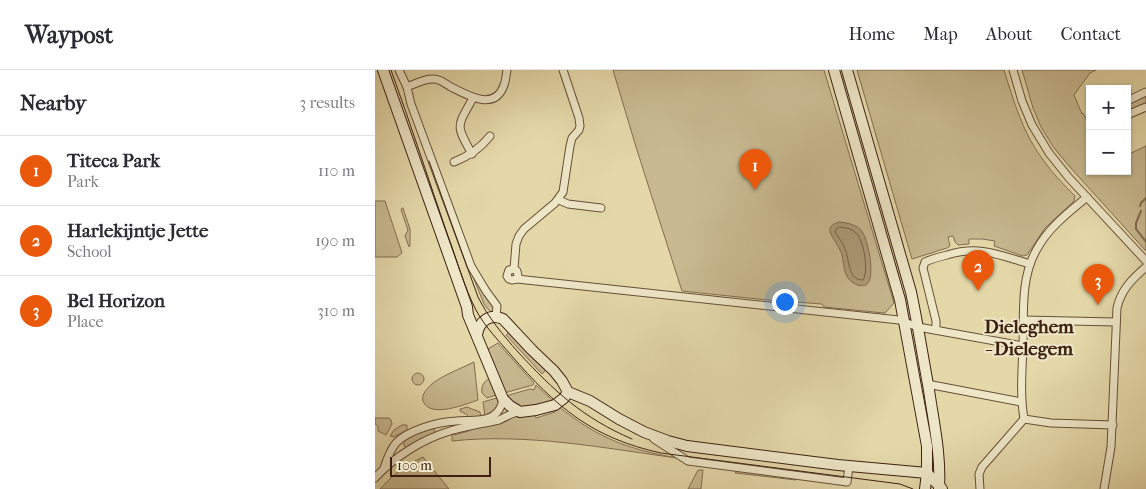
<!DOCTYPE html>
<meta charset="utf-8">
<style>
:root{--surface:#fff;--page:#f7f7f7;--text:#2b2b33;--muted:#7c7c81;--line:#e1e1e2;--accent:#ea580c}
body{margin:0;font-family:"IM FELL French Canon",serif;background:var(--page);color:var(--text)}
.controls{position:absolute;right:15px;top:15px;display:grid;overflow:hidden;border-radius:0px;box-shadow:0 1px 4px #0004}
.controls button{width:45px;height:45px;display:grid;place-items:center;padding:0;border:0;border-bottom:1px solid var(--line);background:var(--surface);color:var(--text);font:25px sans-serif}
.scale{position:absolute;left:15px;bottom:12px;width:101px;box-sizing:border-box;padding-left:5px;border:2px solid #3e2113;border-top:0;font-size:14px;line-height:18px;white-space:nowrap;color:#3e2113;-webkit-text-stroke:4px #ede6c7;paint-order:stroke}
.you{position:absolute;left:409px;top:231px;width:18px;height:18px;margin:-12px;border:4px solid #fff;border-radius:50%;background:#1a73e8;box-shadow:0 0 0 8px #1a73e833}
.badge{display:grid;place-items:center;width:32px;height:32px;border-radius:50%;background:var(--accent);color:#fff;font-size:16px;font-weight:700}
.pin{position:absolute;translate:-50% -41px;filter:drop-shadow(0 1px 2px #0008)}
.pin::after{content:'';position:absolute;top:26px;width:18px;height:15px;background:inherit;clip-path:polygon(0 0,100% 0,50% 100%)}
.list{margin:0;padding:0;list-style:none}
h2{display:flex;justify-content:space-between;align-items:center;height:65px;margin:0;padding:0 20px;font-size:21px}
h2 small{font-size:16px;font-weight:400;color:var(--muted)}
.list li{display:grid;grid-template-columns:32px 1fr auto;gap:15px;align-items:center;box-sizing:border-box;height:70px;padding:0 20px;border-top:1px solid var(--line)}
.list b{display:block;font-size:19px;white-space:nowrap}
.list p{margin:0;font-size:16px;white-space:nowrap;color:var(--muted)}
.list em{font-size:16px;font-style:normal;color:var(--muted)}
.map{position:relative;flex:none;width:771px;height:419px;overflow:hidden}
header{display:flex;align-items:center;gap:30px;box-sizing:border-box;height:70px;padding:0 25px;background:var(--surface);border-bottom:1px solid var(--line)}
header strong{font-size:24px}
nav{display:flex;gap:28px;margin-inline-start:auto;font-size:18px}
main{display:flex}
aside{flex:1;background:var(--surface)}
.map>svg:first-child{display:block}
.green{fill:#c8b990;stroke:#836d52}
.water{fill:#ac9a76;stroke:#806a4e}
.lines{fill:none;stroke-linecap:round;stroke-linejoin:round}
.shore{stroke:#755e44;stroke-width:1}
.stream{stroke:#806a4e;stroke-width:2}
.street-casing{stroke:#684f38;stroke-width:9}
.secondary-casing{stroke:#3e2113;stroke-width:12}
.street{stroke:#ede6c7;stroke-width:7}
.secondary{stroke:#ede6c7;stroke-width:10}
.tram{stroke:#3e2113;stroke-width:1}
.labels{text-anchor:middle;stroke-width:4;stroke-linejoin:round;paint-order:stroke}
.neighbourhood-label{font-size:19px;font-weight:bold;fill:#3e2113;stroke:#ede6c7}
</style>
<header>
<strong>Waypost</strong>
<nav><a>Home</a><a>Map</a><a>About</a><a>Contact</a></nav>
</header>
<main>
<aside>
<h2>Nearby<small>3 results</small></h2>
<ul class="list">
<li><span class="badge">1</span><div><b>Titeca Park</b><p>Park</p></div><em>110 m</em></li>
<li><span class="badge">2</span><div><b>Harlekijntje Jette</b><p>School</p></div><em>190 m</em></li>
<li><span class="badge">3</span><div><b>Bel Horizon</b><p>Place</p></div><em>310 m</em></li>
</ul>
</aside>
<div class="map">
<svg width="771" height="419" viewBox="0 0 771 419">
<rect width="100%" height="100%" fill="#e4d8a9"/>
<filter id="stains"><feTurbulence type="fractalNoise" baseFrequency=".004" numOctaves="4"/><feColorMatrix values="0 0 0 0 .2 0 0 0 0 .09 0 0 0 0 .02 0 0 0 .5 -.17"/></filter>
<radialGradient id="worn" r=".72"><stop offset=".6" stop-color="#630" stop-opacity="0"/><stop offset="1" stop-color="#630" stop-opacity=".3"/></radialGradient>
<g class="green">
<path d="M 238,0 L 449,0 L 519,233 L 510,243 L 509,243 L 449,237 L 447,234 L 392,230 L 307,221 L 261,77 Z"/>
<path d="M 482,0 L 629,0 C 639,32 648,64 669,91 C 678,104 689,115 700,126 L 699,131 L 670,158 L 652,185 L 648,186 L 619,176 L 620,171 L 607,169 L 594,169 L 594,174 L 583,175 L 580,172 L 578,166 L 573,167 L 575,176 L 572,178 L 537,189 Z"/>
<path d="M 647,0 L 721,0 L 715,3 L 699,25 L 707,44 L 708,43 L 715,56 L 715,101 L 752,101 L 752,85 L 771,76 L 771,181 L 694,96 L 679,78 L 666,57 L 658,38 Z"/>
<path d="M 771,25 L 771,34 L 752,42 L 752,33 Z"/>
<path d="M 0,131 L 10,131 L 27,183 L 22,187 L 0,187 Z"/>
<path d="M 27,138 L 28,138 L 35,159 L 35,176 L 34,177 L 30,166 L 33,160 L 26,140 Z"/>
<path d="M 94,197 L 121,237 L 120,241 L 117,243 L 112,238 L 109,234 Z"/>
<path d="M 136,261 L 173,298 L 167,304 L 131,265 Z"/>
<path d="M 123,273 L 159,313 L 158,315 L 129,323 L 111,280 Z"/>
<path d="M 99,292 L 103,330 C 91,334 55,349 48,331 C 46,325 52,318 57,314 C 66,306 87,298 99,292 Z"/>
<circle cx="43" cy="309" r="6"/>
<path d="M 117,306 L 124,324 L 112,328 L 107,323 C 106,314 110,311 117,306 Z"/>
<path d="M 161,315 L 179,332 L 144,337 L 131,326 L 155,319 L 159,320 Z"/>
<path d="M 125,327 C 123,337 118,342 110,346 L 108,332 Z"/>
<path d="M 183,336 C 223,368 252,379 302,388 C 228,378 152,363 77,371 L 77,365 C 83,364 88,363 93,361 C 98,359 96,359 101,357 C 114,352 128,357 139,346 L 139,345 L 159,344 L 161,348 L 180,342 L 180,340 Z"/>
<path d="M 92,337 L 105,342 L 106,347 L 95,348 L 91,344 L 85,341 L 85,339 Z"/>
<path d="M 0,348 L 14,348 L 16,350 L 17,354 L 11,365 L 3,361 L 3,356 L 0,354 Z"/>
<path d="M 27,355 L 32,355 L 32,360 L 19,367 L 15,366 L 19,360 Z"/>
<path d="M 58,357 L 61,364 L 32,378 L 30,377 C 29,376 28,374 29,373 C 29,366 52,360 58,357 Z"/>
<path d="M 48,387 L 74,419 L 5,419 C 19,404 29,396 48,387 Z"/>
<path d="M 323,400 L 328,400 L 326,419 L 313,419 Z"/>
<path d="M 364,400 L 419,406 L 421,410 L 360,403 Z"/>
</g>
<path class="water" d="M 464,152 C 472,153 480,154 486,160 C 493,168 500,204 493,213 C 488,219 477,214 473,208 C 468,201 469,190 466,182 C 463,175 458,169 455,162 C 454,155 459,154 464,152 Z"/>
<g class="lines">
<path class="shore" d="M 465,157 C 470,158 476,158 480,162 C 489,169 494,201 488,210 C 472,210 475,190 470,179 C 468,173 463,167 460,162 L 461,159 Z"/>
<g class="stream">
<path d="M 765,136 L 766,133 L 771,128"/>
<path d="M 766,141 L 761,153 L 761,159 L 771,172"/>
</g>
<defs>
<g id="street">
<path d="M 24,0 L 32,17 L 36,34 L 96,196 L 111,221 L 122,236 L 121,246"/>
<path d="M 638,0 L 647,31 L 657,55 L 674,83 L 694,108 L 771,191"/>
<path d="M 32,17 C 40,14 50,8 59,9 C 65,9 71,14 76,17 C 92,25 120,42 129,15 C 131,10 131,5 132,0"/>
<path d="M 752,31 L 771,22"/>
<path d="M 752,45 L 771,37"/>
<path d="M 97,84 C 80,54 82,57 98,28"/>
<path d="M 79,92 C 94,86 105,79 115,66"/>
<path d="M 184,130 L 193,134 L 226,138"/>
<path d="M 139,199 L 141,174 L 144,166 L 149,159 L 180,133 L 188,122 L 195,76 L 197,68 L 204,60 L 205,56 L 204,48 L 188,0"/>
<path d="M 142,209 L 143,206 L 142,201 L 139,199 L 134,200 L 132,206 L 134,209 L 137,210 L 142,209 L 524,250 L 543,257 L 648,276"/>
<path d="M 649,250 L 741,252"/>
<path d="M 561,260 L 561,251 L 548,198 L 550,192 C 556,189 564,187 572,185 C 605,175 624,185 655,194"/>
<path d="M 552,314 L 646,332"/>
<path d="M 649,349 L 676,353 L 738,355"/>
<path d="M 279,369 L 313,391 L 472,412 L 474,396"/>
<path d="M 9,398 C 12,389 15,380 21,373 C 33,360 63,352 81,351 C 93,350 109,352 119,345 C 125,341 127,335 128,329"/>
<path d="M 0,408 C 19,387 48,369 75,361 C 91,356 107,354 124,350 C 131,347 137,342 145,342"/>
<path d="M 605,419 L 604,404 L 607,397 L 649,349 C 645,325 647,301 648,277 C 649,244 645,208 662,179 C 674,157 693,143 712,127"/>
<path d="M 729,419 L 736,377 L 742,238 C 746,220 757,209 771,197"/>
</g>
<g id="secondary">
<path d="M 8,0 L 92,237 L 93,245 L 128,329 L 135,336 L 145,342 L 161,340 L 180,335 L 189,328 L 193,322"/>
<path d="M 459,0 L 525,230 L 552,376 L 552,403 L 550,419"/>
<path d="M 472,0 L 536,222 C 543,255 548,288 554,320 C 559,355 566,384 564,419"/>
<path d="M 102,265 C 104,251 115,243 128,249 L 157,280 L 179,301 L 187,311 L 193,322 L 215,331 L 244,349 L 269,362 L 293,371 L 312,376 L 463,395 L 552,403 L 567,419"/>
</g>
</defs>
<use href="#street" class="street-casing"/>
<use href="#secondary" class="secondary-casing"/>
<use href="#street" class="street"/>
<use href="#secondary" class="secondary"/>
<g class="tram">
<path d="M 16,0 C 36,55 54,111 73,166 C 82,190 89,217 101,240 C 110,257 124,271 136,285 C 181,337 217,368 286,383 L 525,414 L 538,419"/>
<path d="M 54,91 L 103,227 C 113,247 128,265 143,282 C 179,321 208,348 257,369"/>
</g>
</g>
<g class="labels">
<g class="neighbourhood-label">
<text x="654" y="263">Dieleghem<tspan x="654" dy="22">- Dielegem</tspan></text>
</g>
</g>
<rect width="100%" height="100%" filter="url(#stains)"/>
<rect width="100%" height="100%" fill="url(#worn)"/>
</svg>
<div class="controls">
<button>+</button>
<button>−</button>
</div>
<div class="scale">100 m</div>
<div class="you"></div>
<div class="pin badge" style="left:380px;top:120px">1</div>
<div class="pin badge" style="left:603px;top:221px">2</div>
<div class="pin badge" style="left:723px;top:235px">3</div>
</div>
</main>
